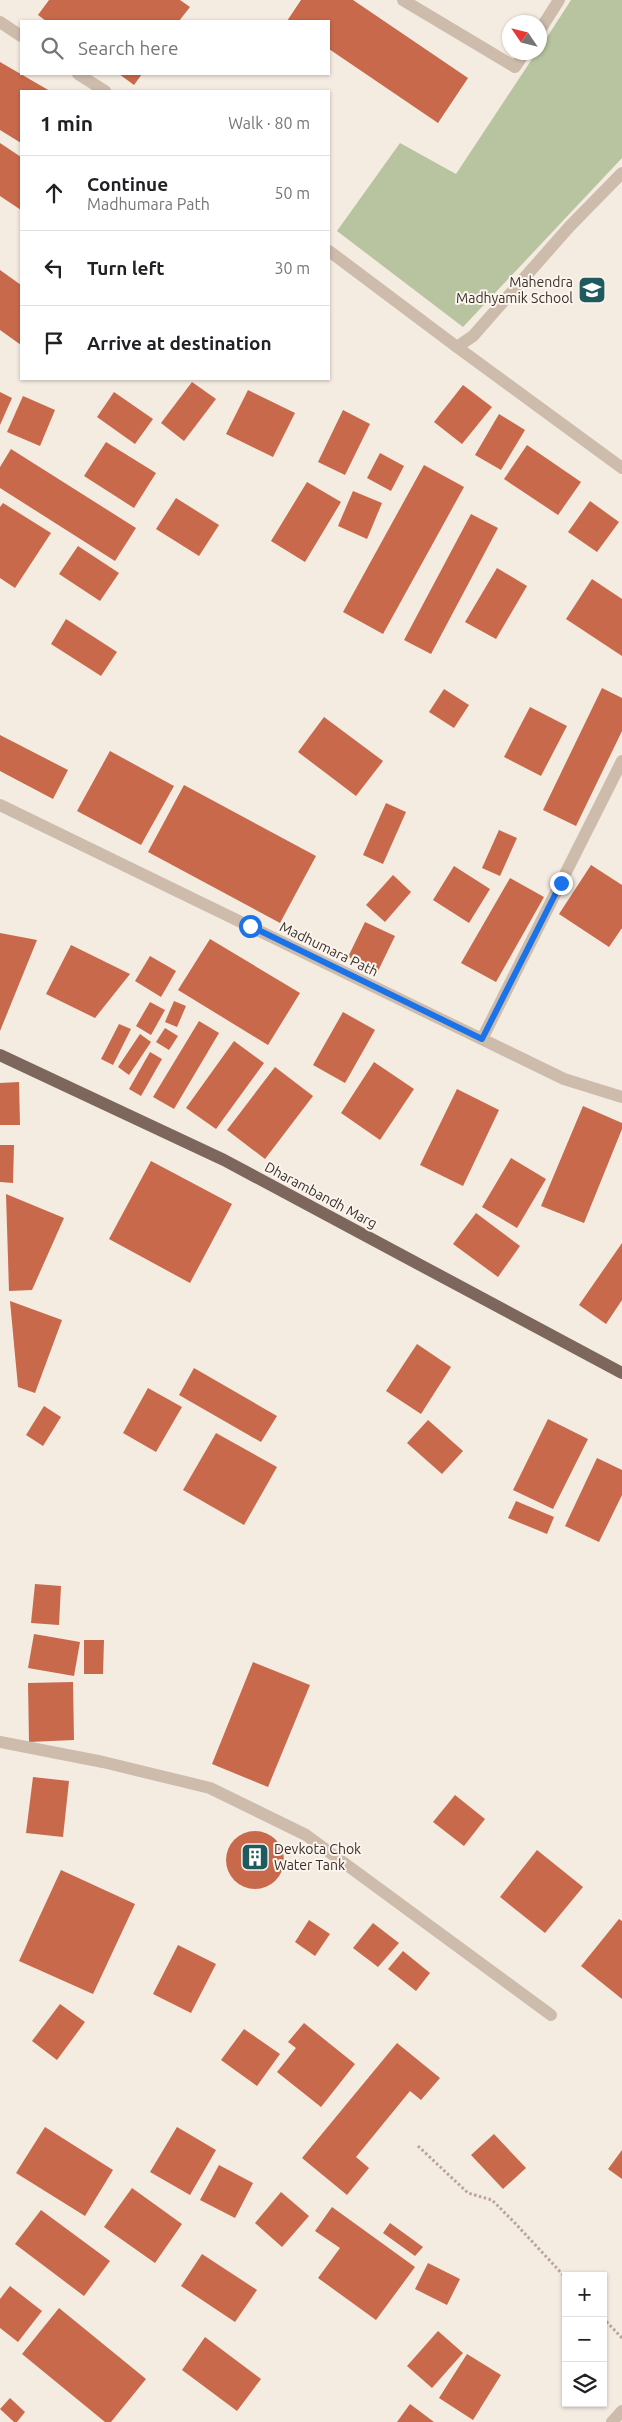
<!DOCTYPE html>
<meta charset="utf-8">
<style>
:root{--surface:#fff;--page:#f6f6f6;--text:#202124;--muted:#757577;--line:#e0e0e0}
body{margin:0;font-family:Ubuntu,sans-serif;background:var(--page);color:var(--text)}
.controls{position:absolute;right:15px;bottom:15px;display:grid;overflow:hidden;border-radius:0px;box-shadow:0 1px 4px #0004}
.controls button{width:45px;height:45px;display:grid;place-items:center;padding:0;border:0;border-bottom:1px solid var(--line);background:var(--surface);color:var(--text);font:25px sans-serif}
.compass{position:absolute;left:502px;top:15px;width:45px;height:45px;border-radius:50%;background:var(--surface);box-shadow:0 1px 4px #0004;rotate:305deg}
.stop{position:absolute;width:15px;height:15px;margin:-11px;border:4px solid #1a73e8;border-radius:50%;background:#fff}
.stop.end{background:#1a73e8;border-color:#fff;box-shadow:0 1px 5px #0008}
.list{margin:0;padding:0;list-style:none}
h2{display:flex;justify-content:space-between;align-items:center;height:65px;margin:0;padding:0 20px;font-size:21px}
h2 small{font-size:16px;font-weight:400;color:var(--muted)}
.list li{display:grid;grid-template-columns:32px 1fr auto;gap:15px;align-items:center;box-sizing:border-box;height:75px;padding:0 20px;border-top:1px solid var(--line)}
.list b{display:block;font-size:19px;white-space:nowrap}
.list p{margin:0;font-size:16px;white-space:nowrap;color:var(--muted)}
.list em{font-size:16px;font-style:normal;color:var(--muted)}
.icon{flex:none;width:28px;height:28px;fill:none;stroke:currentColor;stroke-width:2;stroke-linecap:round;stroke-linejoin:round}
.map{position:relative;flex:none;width:622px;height:2422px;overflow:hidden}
.search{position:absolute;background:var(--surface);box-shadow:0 1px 4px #0004;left:20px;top:20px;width:310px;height:55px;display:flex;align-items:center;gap:12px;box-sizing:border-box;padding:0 18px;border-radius:0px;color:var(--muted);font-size:19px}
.panel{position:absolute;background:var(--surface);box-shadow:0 1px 4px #0004;left:20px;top:90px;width:310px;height:290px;border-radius:0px}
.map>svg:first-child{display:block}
.green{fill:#b8c4a0}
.building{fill:#c8694b}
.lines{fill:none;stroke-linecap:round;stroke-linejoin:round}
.path{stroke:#b9a596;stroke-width:3;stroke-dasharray:2.5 2.5;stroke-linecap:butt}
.lane{stroke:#cdbbac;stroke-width:12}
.street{stroke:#cdbbac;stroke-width:12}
.primary{stroke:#7d675c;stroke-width:12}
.route{stroke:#1a73e8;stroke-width:6}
.labels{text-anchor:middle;stroke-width:4;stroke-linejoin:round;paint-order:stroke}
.poi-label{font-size:14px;fill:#3b302b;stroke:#fbf5ee;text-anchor:end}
.street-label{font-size:14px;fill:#3b302b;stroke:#fbf5ee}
</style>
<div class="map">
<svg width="622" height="2422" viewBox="0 0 622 2422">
<rect width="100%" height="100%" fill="#f4ebe1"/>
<path class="green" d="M 571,0 L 622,0 L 622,158 L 463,327 L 337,231 L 400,143 L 456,174 L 536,53 L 540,52 L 540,48 Z"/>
<g class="building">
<path d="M 49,0 L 180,0 L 190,7 L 179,21 L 46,21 L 38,15 Z"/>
<path d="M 301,0 L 353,0 L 468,78 L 438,123 L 329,49 L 329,21 L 287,21 Z"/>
<path d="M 0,62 L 50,91 L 21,91 L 21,143 L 0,130 Z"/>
<path d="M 119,74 L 142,74 L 134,85 Z"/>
<path d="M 0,143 L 21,157 L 21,210 L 0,196 Z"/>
<path d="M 0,270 L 21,285 L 21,345 L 0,330 Z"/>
<path d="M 192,382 L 216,399 L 184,441 L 161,423 Z"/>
<path d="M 463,385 L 492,407 L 462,444 L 434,422 Z"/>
<path d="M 248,390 L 295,413 L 273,457 L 226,434 Z"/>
<path d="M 0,392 L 12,398 L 0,425 Z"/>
<path d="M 114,392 L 153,419 L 135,444 L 97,417 Z"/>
<path d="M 23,396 L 55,410 L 40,446 L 7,432 Z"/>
<path d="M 343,410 L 370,424 L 345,475 L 318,462 Z"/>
<path d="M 499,414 L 525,430 L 501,470 L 475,455 Z"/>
<path d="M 106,442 L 156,473 L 134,508 L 84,476 Z"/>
<path d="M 527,445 L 581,482 L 558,515 L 504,479 Z"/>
<path d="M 11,449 L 136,528 L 115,561 L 0,488 L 0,467 Z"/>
<path d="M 380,453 L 404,466 L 391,491 L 367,478 Z"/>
<path d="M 424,465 L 464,487 L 383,634 L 343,612 Z"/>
<path d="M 307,482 L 341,502 L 305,562 L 271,541 Z"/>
<path d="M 353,491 L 382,503 L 367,539 L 338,526 Z"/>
<path d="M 176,498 L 219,525 L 199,556 L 156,529 Z"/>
<path d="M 590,501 L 619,522 L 597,552 L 568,532 Z"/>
<path d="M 3,503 L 51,533 L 15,588 L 0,578 L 0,507 Z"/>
<path d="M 471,514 L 498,528 L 431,654 L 404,640 Z"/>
<path d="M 78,546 L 119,573 L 100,601 L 59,574 Z"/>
<path d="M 497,568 L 527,586 L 496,639 L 465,622 Z"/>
<path d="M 592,579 L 622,599 L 622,656 L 566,619 Z"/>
<path d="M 66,619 L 117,652 L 101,676 L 51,644 Z"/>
<path d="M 602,688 L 622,698 L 622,731 L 576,826 L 543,810 Z"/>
<path d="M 444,689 L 469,705 L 454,728 L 429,712 Z"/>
<path d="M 530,707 L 567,726 L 541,776 L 504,757 Z"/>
<path d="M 324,717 L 383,761 L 356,796 L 298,752 Z"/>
<path d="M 0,735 L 68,770 L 53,799 L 0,771 Z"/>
<path d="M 110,751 L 174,786 L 141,845 L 77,811 Z"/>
<path d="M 184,785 L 316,856 L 280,923 L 148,852 Z"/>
<path d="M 386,803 L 406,812 L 383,864 L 363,855 Z"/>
<path d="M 499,830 L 517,838 L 500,876 L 482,868 Z"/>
<path d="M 591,865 L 622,885 L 622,928 L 609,947 L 559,914 Z"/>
<path d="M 454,866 L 490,889 L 469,923 L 433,900 Z"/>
<path d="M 393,875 L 411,892 L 385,922 L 366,905 Z"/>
<path d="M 510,878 L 544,897 L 496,982 L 461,963 Z"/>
<path d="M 365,922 L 395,936 L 378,971 L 348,957 Z"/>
<path d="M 0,933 L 37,940 L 0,1031 Z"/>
<path d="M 210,939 L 300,993 L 268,1045 L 178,990 Z"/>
<path d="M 71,945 L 130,974 L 95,1018 L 46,994 Z"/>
<path d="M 150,956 L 176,971 L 161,997 L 135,981 Z"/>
<path d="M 174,1001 L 186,1006 L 177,1027 L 165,1022 Z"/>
<path d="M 150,1002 L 165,1010 L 151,1035 L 136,1026 Z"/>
<path d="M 343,1012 L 375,1030 L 345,1083 L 313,1065 Z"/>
<path d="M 199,1021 L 219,1033 L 174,1109 L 153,1097 Z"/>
<path d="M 119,1024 L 131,1029 L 113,1065 L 101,1059 Z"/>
<path d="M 165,1028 L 178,1036 L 169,1050 L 156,1042 Z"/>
<path d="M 140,1034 L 151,1042 L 129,1075 L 118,1067 Z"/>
<path d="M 234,1041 L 264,1063 L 216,1129 L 186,1108 Z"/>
<path d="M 150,1052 L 162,1059 L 141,1096 L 129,1089 Z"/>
<path d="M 374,1062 L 414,1089 L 380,1140 L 341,1113 Z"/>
<path d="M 275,1067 L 313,1096 L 265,1159 L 227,1130 Z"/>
<path d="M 19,1082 L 20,1125 L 0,1125 L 0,1083 Z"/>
<path d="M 457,1089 L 499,1110 L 463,1186 L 420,1165 Z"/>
<path d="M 583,1106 L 622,1123 L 622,1129 L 584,1223 L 541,1206 Z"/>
<path d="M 0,1145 L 14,1145 L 13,1183 L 0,1182 Z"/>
<path d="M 511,1158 L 546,1179 L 517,1228 L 482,1207 Z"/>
<path d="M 151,1161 L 232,1204 L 190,1283 L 109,1239 Z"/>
<path d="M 6,1194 L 64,1218 L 32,1290 L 9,1291 Z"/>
<path d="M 476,1213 L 520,1246 L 498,1277 L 453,1244 Z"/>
<path d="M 622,1243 L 622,1300 L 606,1324 L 579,1305 Z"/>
<path d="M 10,1301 L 62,1320 L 35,1393 L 18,1387 Z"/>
<path d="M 417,1344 L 451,1367 L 421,1414 L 386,1391 Z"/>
<path d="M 194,1368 L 277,1416 L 261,1442 L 179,1395 Z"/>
<path d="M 148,1388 L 182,1407 L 156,1452 L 123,1433 Z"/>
<path d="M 44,1406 L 61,1417 L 43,1446 L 26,1435 Z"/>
<path d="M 548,1419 L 588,1439 L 553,1509 L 513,1490 Z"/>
<path d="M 428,1420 L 463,1451 L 442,1474 L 407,1443 Z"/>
<path d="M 216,1433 L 277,1467 L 244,1525 L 183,1490 Z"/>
<path d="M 597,1458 L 622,1470 L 622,1495 L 599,1542 L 565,1526 Z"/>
<path d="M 516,1501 L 554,1517 L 547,1534 L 508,1518 Z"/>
<path d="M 35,1584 L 61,1586 L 59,1625 L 31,1623 Z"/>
<path d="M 34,1634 L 80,1642 L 74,1676 L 28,1668 Z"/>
<path d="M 84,1640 L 104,1640 L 103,1674 L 84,1674 Z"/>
<path d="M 253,1662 L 310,1685 L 268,1787 L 212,1764 Z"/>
<path d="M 73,1682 L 74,1740 L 29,1742 L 28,1683 Z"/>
<path d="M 33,1777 L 69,1781 L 63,1837 L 26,1833 Z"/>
<path d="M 455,1795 L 485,1819 L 464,1846 L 433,1822 Z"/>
<circle cx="255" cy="1860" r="29"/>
<path d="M 537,1850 L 583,1887 L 545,1933 L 500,1897 Z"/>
<path d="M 61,1870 L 135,1904 L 93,1994 L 19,1961 Z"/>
<path d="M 619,1919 L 622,1921 L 622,1999 L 581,1966 Z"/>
<path d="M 309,1920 L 330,1934 L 315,1956 L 295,1942 Z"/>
<path d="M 373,1923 L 399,1943 L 378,1967 L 353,1948 Z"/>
<path d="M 178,1945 L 216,1964 L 191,2013 L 153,1994 Z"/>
<path d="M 403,1951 L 430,1973 L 416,1991 L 388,1969 Z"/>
<path d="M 60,2004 L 85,2022 L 57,2060 L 32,2041 Z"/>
<path d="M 304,2023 L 355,2064 L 321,2107 L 277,2072 L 296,2048 L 288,2042 Z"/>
<path d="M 244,2029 L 280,2054 L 257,2086 L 221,2060 Z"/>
<path d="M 397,2043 L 440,2078 L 421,2100 L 410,2091 L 356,2157 L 369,2168 L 347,2195 L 302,2158 Z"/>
<path d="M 45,2127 L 113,2170 L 85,2216 L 16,2173 Z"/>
<path d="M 177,2127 L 216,2150 L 190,2195 L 150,2172 Z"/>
<path d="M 494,2134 L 526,2168 L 503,2189 L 471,2155 Z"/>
<path d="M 622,2150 L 622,2179 L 608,2169 Z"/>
<path d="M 219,2165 L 253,2183 L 235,2218 L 200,2200 Z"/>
<path d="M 132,2188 L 182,2224 L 155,2263 L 104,2227 Z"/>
<path d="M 281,2192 L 309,2216 L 282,2247 L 255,2223 Z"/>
<path d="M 332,2207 L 415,2267 L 376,2320 L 318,2278 L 340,2248 L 315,2231 Z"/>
<path d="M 41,2210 L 110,2261 L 84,2296 L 15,2244 Z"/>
<path d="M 390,2223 L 423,2247 L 415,2256 L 383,2233 Z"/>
<path d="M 202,2254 L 257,2290 L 235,2322 L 181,2286 Z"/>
<path d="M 428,2263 L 460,2279 L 447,2305 L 415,2289 Z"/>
<path d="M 10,2286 L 42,2311 L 18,2342 L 0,2328 L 0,2299 Z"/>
<path d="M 59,2308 L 146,2379 L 111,2422 L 105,2422 L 22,2354 Z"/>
<path d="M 438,2331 L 463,2353 L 432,2388 L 407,2366 Z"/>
<path d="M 205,2337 L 261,2379 L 237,2411 L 182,2370 Z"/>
<path d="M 467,2354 L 501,2375 L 473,2420 L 439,2398 Z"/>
<path d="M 10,2398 L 25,2412 L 17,2422 L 14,2422 L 0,2409 Z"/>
<path d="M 410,2404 L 434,2422 L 397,2422 Z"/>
</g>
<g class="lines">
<g class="path">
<path d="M 418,2146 L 468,2193 L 492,2200 L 514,2222 L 566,2278"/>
<path d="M 603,2318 L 622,2338"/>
</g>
<g class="lane">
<path d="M 403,0 L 515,67 L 525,52"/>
<path d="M 540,30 L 559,0"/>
</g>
<g class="street">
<path d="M 0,22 L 21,36"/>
<path d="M 78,74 L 105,91"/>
<path d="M 329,251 L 457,347 L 473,336 L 570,226 L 622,173"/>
<path d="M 457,347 L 622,468"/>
<path d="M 0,805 L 564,1079 L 622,1097"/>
<path d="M 482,1039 L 622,761"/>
<path d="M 0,1742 L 103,1762 L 210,1788 L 306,1835 L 551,2015"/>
<path d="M 612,2422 L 622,2411"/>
</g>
<path class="primary" d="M 0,1055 L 224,1160 L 622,1373"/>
</g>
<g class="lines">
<path class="route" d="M 250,926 L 482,1039 L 561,883"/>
</g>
<defs>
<symbol id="school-square" viewBox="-11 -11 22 22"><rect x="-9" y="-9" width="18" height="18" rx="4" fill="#1f5a5e" stroke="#fbf5ee"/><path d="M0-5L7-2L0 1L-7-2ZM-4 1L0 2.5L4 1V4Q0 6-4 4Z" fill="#fff"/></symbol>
<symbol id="building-square" viewBox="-11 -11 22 22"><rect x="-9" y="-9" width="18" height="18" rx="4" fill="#1f5a5e" stroke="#fbf5ee"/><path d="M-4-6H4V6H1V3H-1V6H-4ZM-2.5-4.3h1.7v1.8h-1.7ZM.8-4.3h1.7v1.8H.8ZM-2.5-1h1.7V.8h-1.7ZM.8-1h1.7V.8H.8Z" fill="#fff"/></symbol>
</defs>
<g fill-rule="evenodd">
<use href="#school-square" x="576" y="274" width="32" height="32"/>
<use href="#building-square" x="239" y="1841" width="32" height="32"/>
</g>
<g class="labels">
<g class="poi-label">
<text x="573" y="287">Mahendra<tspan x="573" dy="16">Madhyamik School</tspan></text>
<text x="274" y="1854" text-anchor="start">Devkota Chok<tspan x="274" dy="16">Water Tank</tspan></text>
</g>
<g class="street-label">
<text transform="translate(329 949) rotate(26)" y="5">Madhumara Path</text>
<text transform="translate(321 1195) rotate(28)" y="5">Dharambandh Marg</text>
</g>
</g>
</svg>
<div class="controls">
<button>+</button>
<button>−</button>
<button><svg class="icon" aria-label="layers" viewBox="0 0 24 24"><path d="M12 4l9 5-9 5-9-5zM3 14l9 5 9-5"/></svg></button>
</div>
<svg class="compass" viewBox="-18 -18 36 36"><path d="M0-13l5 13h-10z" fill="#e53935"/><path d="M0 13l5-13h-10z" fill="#757577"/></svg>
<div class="stop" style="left:250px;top:926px"></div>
<div class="stop end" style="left:561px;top:883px"></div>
<div class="search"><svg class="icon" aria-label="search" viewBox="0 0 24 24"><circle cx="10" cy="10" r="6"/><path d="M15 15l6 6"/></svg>Search here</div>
<section class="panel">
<h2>1 min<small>Walk · 80 m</small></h2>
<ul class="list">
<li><svg class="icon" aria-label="ahead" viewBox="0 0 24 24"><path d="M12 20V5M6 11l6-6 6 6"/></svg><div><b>Continue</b><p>Madhumara Path</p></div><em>50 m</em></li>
<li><svg class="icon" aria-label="left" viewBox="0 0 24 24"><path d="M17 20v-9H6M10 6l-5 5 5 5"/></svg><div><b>Turn left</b></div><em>30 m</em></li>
<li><svg class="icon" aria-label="arrive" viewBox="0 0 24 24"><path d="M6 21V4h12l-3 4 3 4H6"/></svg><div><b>Arrive at destination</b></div></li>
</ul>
</section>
</div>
